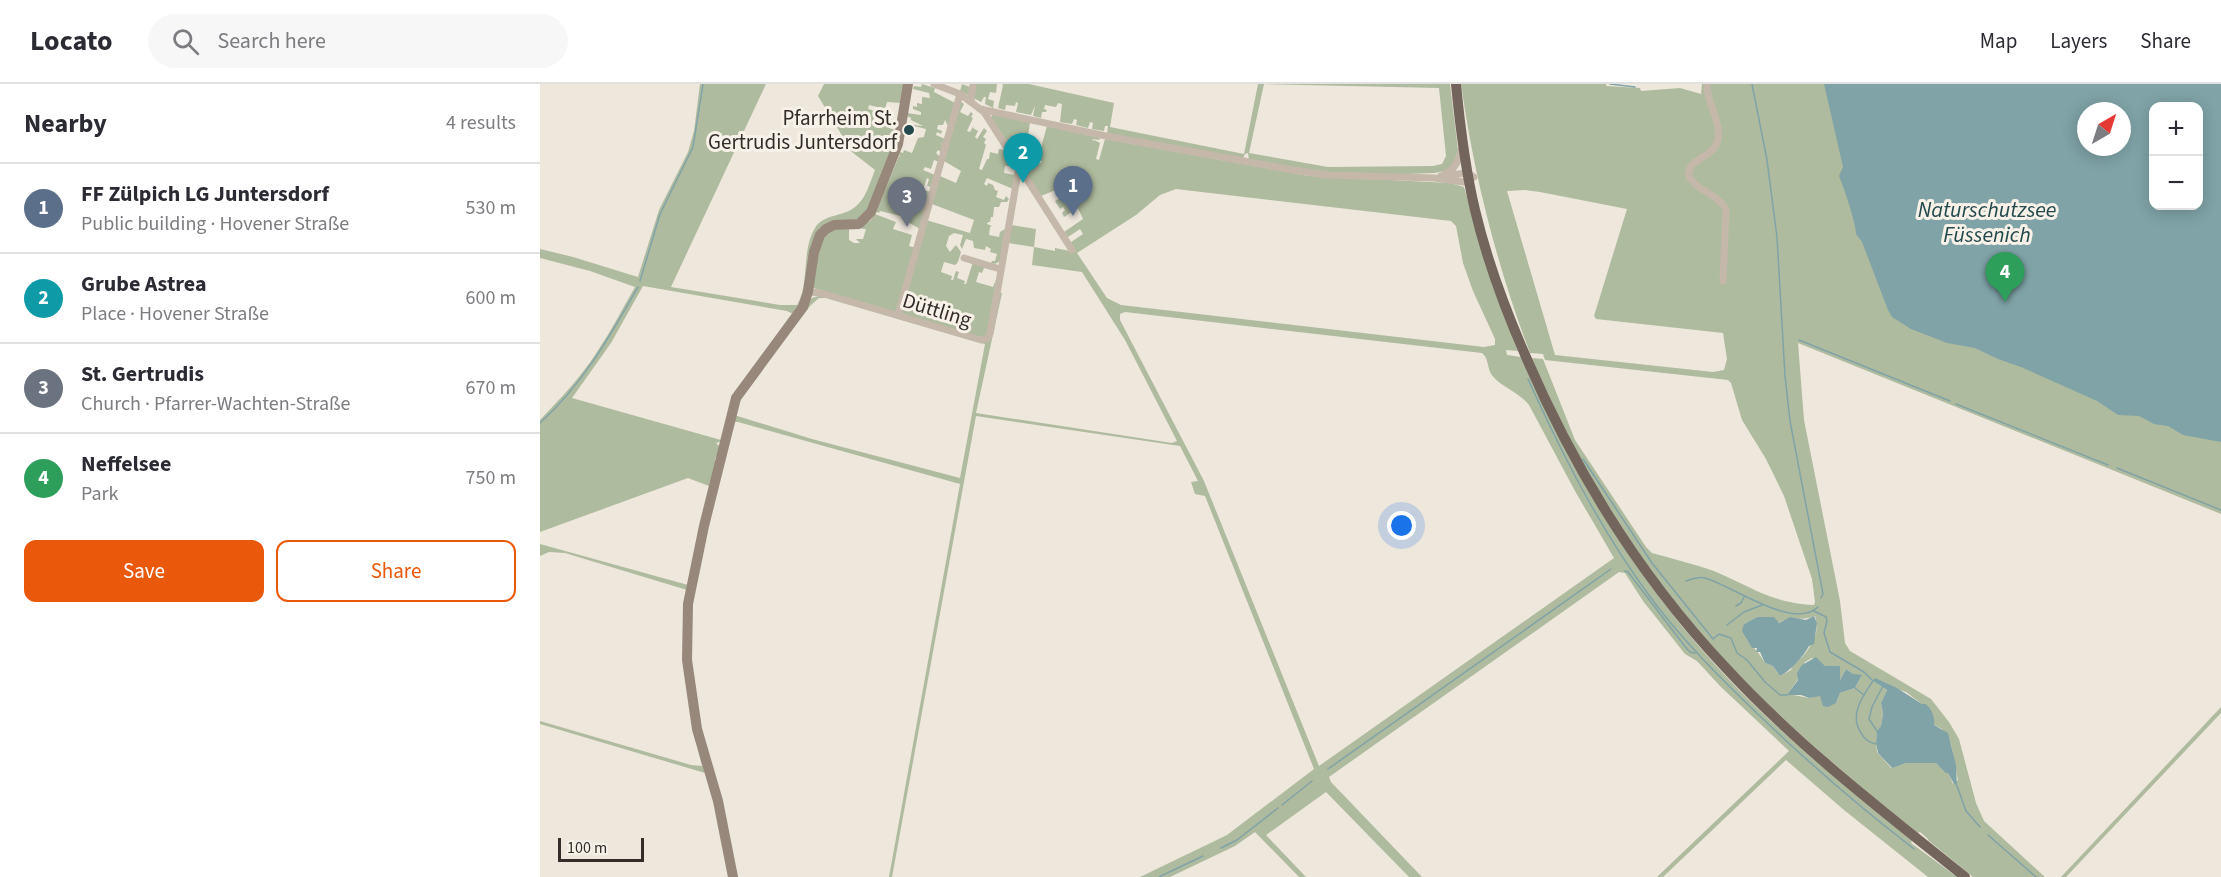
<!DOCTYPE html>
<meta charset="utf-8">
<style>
:root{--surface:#fff;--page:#f7f7f7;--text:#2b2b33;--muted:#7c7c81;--line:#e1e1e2;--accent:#ea580c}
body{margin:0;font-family:"Source Sans 3",sans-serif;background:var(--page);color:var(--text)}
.controls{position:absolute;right:18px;top:18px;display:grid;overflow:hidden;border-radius:12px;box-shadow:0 3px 15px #0003}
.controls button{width:54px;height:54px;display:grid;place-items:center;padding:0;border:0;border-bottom:2px solid var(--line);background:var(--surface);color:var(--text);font:30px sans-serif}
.compass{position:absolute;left:1537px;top:18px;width:54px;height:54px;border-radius:50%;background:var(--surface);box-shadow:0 3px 15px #0003;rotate:39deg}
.scale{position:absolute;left:18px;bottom:15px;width:86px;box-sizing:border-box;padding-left:6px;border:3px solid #332c28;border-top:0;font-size:16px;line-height:21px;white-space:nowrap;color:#332c28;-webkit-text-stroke:4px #f7f1e8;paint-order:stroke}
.you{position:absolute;left:862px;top:442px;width:21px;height:21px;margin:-15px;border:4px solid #fff;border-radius:50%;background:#1a73e8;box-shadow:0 0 0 9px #1a73e833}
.badge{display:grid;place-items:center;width:39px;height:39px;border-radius:50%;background:var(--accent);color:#fff;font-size:20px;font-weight:700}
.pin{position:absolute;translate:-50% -50px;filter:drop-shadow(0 2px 3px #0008)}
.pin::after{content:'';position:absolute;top:32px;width:21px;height:18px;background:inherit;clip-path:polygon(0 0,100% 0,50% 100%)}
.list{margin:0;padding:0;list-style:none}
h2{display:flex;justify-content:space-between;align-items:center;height:78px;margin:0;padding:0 24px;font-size:26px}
h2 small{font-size:20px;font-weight:400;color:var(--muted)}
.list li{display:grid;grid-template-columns:39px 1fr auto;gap:18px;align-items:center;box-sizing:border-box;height:90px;padding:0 24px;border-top:2px solid var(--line)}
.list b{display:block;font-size:22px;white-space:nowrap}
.list p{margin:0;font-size:20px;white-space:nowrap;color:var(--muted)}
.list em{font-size:20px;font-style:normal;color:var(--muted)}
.actions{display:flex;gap:12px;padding:18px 24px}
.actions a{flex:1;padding:14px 0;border:2px solid var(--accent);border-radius:12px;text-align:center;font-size:21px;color:var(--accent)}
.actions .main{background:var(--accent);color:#fff}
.icon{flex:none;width:33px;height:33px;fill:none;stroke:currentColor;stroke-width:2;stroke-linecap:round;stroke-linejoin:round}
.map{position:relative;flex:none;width:1681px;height:793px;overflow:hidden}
header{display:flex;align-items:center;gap:36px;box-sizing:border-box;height:84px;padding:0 30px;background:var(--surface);border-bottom:2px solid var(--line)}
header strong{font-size:28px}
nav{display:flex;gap:33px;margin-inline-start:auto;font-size:21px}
.search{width:420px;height:54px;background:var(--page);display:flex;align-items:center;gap:15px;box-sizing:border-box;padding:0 21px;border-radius:33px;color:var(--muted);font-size:22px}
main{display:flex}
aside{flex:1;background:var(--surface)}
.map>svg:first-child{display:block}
.green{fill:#afbb9e;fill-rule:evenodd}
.water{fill:#7fa3a7;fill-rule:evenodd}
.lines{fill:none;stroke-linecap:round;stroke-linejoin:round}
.stream{stroke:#7fa3a7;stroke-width:1.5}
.street{stroke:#c5b8aa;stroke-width:7}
.secondary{stroke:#98887b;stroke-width:10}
.primary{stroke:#73655b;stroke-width:10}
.poi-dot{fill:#23494f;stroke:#f7f1e8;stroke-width:2}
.labels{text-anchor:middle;stroke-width:6;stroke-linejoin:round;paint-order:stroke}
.poi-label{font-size:21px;fill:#332c28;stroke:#f7f1e8;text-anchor:end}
.street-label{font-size:21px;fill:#332c28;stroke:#f7f1e8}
.water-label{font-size:22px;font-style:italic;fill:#23494f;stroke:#f7f1e8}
</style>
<header>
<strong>Locato</strong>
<div class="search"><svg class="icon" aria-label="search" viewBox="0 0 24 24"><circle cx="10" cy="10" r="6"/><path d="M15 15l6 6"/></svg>Search here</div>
<nav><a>Map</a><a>Layers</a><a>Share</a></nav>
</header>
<main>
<aside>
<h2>Nearby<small>4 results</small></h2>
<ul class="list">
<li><span class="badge" style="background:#5c6f8a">1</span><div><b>FF Zülpich LG Juntersdorf</b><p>Public building · Hovener Straße</p></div><em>530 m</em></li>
<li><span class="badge" style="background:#0f9aa8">2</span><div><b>Grube Astrea</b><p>Place · Hovener Straße</p></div><em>600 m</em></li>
<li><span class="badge" style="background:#6b7280">3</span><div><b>St. Gertrudis</b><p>Church · Pfarrer-Wachten-Straße</p></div><em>670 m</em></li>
<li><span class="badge" style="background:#2e9e5b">4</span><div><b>Neffelsee</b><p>Park</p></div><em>750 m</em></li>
</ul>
<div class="actions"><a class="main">Save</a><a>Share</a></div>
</aside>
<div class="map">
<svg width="1681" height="793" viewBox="0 0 1681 793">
<rect width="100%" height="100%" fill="#eee7dc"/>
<g class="green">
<path d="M 160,0 L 226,0 L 131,203 L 240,221 L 257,221 C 270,199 261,167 275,144 C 283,130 303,133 315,123 C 326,115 330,98 335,86 L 312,68 L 278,12 L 284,0 L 365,0 L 362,19 L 347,18 L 345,25 L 329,21 L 328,25 L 335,27 L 334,31 L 360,38 L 359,40 L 350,40 L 349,44 L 355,46 L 354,54 L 350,54 L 347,63 L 353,65 L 344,85 L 345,88 L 328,129 L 320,137 C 310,139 298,136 288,141 C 269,151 269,199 262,219 L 257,224 L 254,234 L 195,311 L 183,357 L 176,359 L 181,364 L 175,375 L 177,383 C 167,422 156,465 148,503 C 138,554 150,630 165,680 L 164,684 C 180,706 186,765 192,793 L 190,793 L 176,722 L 165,689 L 0,640 L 0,637 L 151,681 L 162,682 L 153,646 L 143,572 L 147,506 L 25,469 L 9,468 L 0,472 L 0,460 L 148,501 L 169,402 L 148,394 L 0,448 L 0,336 C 21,314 41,293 57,268 C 71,247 83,224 95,203 L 50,187 L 0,174 L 0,165 L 33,173 L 98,193 L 119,126 L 148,68 L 154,47 ZM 103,202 L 247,227 L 253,230 L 194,311 L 181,356 L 32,314 L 71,259 Z"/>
<path d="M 382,0 L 395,4 L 394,8 L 415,19 L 408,42 L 405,36 L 403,41 L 398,41 L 397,45 L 402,47 L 401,50 L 397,48 L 396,51 L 405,55 L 403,61 L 400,58 L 403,62 L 401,68 L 398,66 L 396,69 L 400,73 L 399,78 L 394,76 L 391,85 L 385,83 L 383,86 L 395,91 L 391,103 L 387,102 L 389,95 L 387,94 L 384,103 L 376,102 L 376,104 L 391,108 L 380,145 L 361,134 L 361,132 L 340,127 L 339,129 L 336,128 L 359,72 L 361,73 L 359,71 L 360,68 L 363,69 L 364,66 L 372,69 L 378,54 L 384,53 L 386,45 L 366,40 L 383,42 L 371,36 L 371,34 L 367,32 L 367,29 L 381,31 L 381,28 L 373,25 L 373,22 L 377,23 L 377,19 L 382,20 L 382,13 L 390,14 L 389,9 L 373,5 L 374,2 L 381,3 Z"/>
<path d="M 422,0 L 430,3 L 430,0 L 457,0 L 456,9 L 450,8 L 448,15 L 454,17 L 453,24 L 445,20 L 446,13 L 444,13 L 441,18 L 420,7 Z"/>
<path d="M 462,0 L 489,0 L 574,19 L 570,43 L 704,70 L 718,0 L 910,0 L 918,66 L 914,80 L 906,87 L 894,89 L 839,91 L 776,88 L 709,76 L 708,69 L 705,70 L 703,74 L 567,50 L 568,42 L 565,42 L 564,47 L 552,45 L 553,39 L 550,38 L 548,44 L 536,41 L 537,36 L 534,35 L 532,40 L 520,38 L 522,20 L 518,19 L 516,23 L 505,21 L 504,25 L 507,26 L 506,28 L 502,28 L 501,34 L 493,32 L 495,22 L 491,31 L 476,28 L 478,19 L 476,18 L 475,22 L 466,21 L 465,26 L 458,24 L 463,1 ZM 724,0 L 899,4 L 906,72 L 902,80 L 893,82 L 788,83 L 709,69 Z"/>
<path d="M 921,0 L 1066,0 L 1066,2 L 1100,4 L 1101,7 L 1140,4 L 1161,10 L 1162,0 L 1681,0 L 1681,430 L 1258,259 L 1264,336 L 1300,517 L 1305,559 L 1310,567 L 1391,615 L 1409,638 L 1419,655 L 1436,719 L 1444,737 L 1505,793 L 1433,793 L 1388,756 L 1388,755 L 1380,748 L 1378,749 C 1311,695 1244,640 1185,576 C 1103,488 1038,384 992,274 L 1003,275 L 1035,356 L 1106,463 L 1112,469 C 1133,475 1154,480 1174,487 C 1212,503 1231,519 1274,521 L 1275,518 L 1272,495 L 1244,412 L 1226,375 L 1202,336 L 1191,299 L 1188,296 L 1005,276 L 1003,270 L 990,269 C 957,182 934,92 921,0 ZM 1614,22 L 1658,22 L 1658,122 L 1614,122 ZM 1546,27 L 1582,27 L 1582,63 L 1546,63 ZM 985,106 L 1000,108 L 1087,125 L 1054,232 L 1056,235 L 1183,249 L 1187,275 L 1184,286 L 1173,288 L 1015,271 L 967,107 ZM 1275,532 C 1280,548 1273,560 1263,572 C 1258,577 1253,578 1251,586 L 1240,592 L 1233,582 L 1225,579 C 1217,564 1204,558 1204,540 L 1217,533 L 1233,533 L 1238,539 C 1251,531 1262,538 1275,532 ZM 1272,574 L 1285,582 L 1295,582 L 1300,586 L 1300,596 L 1306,585 L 1313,590 L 1321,593 L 1315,604 L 1300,609 L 1296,619 L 1283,619 L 1282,613 L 1278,611 L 1269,614 L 1248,610 L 1258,595 L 1265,578 ZM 1333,597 L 1366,608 L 1382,620 L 1385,620 L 1394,641 L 1402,645 L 1411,660 L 1418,696 L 1413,700 L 1408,688 L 1396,679 L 1366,679 L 1351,684 L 1337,668 L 1336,659 L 1337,648 L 1341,642 L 1343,630 L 1341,619 L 1347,606 Z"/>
<path d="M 420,17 L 424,20 L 420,28 L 428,32 L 431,28 L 433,30 L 431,33 L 433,34 L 427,47 L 430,48 L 434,41 L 433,44 L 438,47 L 435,53 L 437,55 L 444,44 L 447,47 L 443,53 L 446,55 L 444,59 L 446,61 L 439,85 L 442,86 L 447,75 L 449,75 L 450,68 L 458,70 L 459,65 L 465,66 L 477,84 L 473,84 L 473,82 L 465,82 L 464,89 L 475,91 L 473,105 L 447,94 L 444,100 L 447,102 L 448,99 L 453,101 L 455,106 L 458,107 L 456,113 L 464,116 L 466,112 L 469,115 L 467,118 L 461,118 L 459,123 L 454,123 L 453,133 L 451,133 L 450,138 L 448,138 L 447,140 L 452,142 L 450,143 L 449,151 L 459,153 L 460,148 L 465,145 L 460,177 L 455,180 L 451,179 L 452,177 L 455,177 L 457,170 L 450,168 L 451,165 L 446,162 L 445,166 L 434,164 L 433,157 L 426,155 L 422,165 L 420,161 L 423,151 L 414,149 L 409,152 L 406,162 L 410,168 L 416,161 L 421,168 L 418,178 L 415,181 L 404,178 L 401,188 L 412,192 L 411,196 L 413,196 L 416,187 L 419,188 L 417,194 L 425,197 L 424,200 L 426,200 L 433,178 L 453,184 L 452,186 L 444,184 L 442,189 L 439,188 L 436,198 L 453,203 L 456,195 L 448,250 L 444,255 L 366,233 L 361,229 L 386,136 L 430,149 L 434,136 L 392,120 L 400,92 L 416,99 L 421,87 L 404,77 Z"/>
<path d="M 453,30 L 490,38 L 488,53 L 492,54 L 491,58 L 474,69 L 472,65 L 476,61 L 471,64 L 451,33 Z"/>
<path d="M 507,42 L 560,54 L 559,56 L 553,55 L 552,57 L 554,56 L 560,59 L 556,75 L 559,76 L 565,55 L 769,92 L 910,99 L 924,103 L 952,200 L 978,267 L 966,266 L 967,271 L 981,273 C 1036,398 1102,506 1198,605 C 1252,660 1313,708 1372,757 L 1371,759 L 1417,793 L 1388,793 L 1304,726 L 1246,676 L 1123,793 L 1117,793 L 1249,667 L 1180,602 L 1157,577 L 1145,570 L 1103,517 L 1085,489 L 1079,488 L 789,693 L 791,698 L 882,793 L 869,793 L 786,708 L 726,751 L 766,793 L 759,793 L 715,748 L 695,762 L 630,793 L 600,793 L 687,751 L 774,685 L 665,412 L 655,410 L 651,398 L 658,397 L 640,362 L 436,332 L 352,793 L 349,793 L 420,400 L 198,338 L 192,338 L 156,495 L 151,532 L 149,561 L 164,660 L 182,717 L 197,793 L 195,793 L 180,719 L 159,648 L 149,578 L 150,522 L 170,423 L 195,319 L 205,302 L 272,214 L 282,211 L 443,257 L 448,256 L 451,253 L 459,204 L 459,208 L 462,209 L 436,329 L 632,359 L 637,357 L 585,256 L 542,188 L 492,181 L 494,163 L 468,159 L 471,141 L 496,145 L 494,163 L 515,167 L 515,164 L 530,167 L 534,165 L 531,158 L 543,150 L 540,145 L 528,153 L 524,148 L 543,135 L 538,124 L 524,133 L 522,129 L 525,126 L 523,123 L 520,125 L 515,117 L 520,114 L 516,108 L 519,107 L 518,105 L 501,112 L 483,83 L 484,82 L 488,87 L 502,78 L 499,73 L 502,70 L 500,67 ZM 636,105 L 911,137 L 916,142 L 923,179 L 933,207 L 955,255 L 955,261 L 944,263 L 581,221 L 567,214 L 537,169 L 596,131 L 620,111 ZM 279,214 L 286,214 L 445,260 L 420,394 L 272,355 L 194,331 L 206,304 L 271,221 ZM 585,228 L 942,269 C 949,275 947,283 951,290 C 959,302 979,308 989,321 L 1035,407 L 1074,474 L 779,682 L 664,397 L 580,236 L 580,230 Z"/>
<path d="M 335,130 L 356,138 L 353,145 L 372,151 L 369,162 L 376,164 L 360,223 L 355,228 L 273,204 L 278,161 L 289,146 L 309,145 L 309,156 L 314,159 L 320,159 L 316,155 L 323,155 L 326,145 L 322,145 L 323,141 L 331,136 Z"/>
<path d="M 1681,623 L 1681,629 L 1526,793 L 1521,793 Z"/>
</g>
<g class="water">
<path d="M 1284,0 L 1681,0 L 1681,358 L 1643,351 L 1628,342 L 1614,340 L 1599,332 L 1578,331 L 1557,317 L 1481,283 L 1458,275 L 1435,264 L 1407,259 L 1371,245 L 1352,233 L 1348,226 L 1322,158 L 1316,150 C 1317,142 1303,101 1299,92 L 1303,83 ZM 1658,22 L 1658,122 L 1614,122 L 1614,22 ZM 1546,27 L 1582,27 L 1582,63 L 1546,63 Z"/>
<path d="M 1274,532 L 1277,539 L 1274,560 L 1269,562 C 1263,573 1250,587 1240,592 L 1233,582 L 1225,579 L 1220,568 L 1216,568 L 1217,564 L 1212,564 L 1202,547 L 1204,540 L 1217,533 L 1234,533 L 1239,539 L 1250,533 L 1266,536 Z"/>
<path d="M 1276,573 L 1285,582 L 1300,582 L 1300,596 L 1306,585 L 1313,590 L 1322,591 L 1315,604 L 1300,609 L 1296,619 L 1288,623 L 1283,622 L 1280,612 L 1269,614 L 1261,611 L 1247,611 L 1258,596 L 1257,589 L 1262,581 Z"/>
<path d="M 1335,594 L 1357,604 L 1382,620 L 1386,620 C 1392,626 1395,633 1394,641 L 1408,649 L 1416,681 L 1417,702 L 1414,700 L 1408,689 L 1406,689 L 1396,679 L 1366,679 L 1352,684 L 1338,669 L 1336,659 L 1337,647 L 1341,642 L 1343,630 L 1341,619 L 1347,606 L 1333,597 Z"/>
</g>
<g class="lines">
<g class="stream">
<path d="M 1070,0 L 1095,3"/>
<path d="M 1212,0 L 1227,76 L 1237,153 L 1245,292 L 1250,337 L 1283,510 L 1281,514"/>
<path d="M 100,197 L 120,130 L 153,63 L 163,0"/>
<path d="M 1259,256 L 1410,317"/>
<path d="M 988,295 C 1022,370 1059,443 1108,510 C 1141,555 1181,595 1222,634 C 1270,680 1321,724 1374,765"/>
<path d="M 1416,320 L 1568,381"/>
<path d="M 0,339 C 43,300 70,252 98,203"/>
<path d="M 1043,375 L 1112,479 L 1173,555 L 1179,550 L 1191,554 L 1197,569 L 1207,576 L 1225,598 L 1240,611 L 1247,611"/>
<path d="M 1577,384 L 1681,426"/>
<path d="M 1085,487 L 1088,488 L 1147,565 L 1150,568 L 1155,569"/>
<path d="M 1146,497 C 1152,495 1159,492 1165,494 C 1191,501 1254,547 1278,523"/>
<path d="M 1196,522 L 1201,519 L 1204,513"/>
<path d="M 1274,527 L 1286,533 L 1287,537 L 1284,549 L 1290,568 L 1324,588 L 1333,597 C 1322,613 1309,631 1321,649 C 1325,656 1329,659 1336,660"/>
<path d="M 1187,541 L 1204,528 L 1222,521"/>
<path d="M 1315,604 L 1324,611"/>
<path d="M 1337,647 L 1329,635 L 1332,623 L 1343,602"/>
<path d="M 788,685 L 1071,485"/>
<path d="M 1417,702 L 1426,727 L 1440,743"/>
<path d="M 742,721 L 772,697"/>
<path d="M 1448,751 L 1496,793"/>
<path d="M 681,764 L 697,756 L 738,724"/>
<path d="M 619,793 L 663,772"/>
</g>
<g class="street">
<path d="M 394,0 L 420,10 L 444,28 L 532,166"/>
<path d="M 1167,0 C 1166,19 1182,38 1178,56 C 1174,74 1151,72 1148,90 C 1154,106 1177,109 1186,125 L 1183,197"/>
<path d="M 431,17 L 433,0"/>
<path d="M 440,25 L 566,52 L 753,86 L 786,91 L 894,94 L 923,98 L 934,93 L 927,89 L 901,92"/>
<path d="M 905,90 C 914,86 920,76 921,66"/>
<path d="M 424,174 L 460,185"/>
<path d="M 268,208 L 281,209 L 441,256 L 447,255 L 450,250 L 479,83"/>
<path d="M 358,231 L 420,10"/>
</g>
<path class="secondary" d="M 193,793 L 178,717 L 157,645 L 147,576 L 148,520 L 164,442 L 196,314 L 263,223 L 268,208 L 274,168 L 280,151 L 286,145 L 294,141 L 319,140 L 331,128 L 358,60 L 368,0"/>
<path class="primary" d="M 916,0 C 920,42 925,84 935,126 C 947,177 965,225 986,273 C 1035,387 1100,493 1186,584 C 1258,662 1343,727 1425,793"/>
</g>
<circle class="poi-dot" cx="369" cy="46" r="6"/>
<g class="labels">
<g class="poi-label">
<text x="357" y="41">Pfarrheim St.<tspan x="357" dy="24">Gertrudis Juntersdorf</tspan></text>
</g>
<g class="street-label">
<text transform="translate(397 226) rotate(17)" y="7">Düttling</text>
</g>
<g class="water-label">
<text x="1447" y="133">Naturschutzsee<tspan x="1447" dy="25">Füssenich</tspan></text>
</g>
</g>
</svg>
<div class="controls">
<button>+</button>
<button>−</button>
</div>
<svg class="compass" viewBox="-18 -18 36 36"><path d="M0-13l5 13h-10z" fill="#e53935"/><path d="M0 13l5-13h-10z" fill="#7c7c81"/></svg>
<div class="scale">100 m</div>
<div class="you"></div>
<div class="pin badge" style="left:533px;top:132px;background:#5c6f8a">1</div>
<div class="pin badge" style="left:483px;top:99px;background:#0f9aa8">2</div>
<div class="pin badge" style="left:367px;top:143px;background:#6b7280">3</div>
<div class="pin badge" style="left:1465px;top:218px;background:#2e9e5b">4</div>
</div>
</main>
